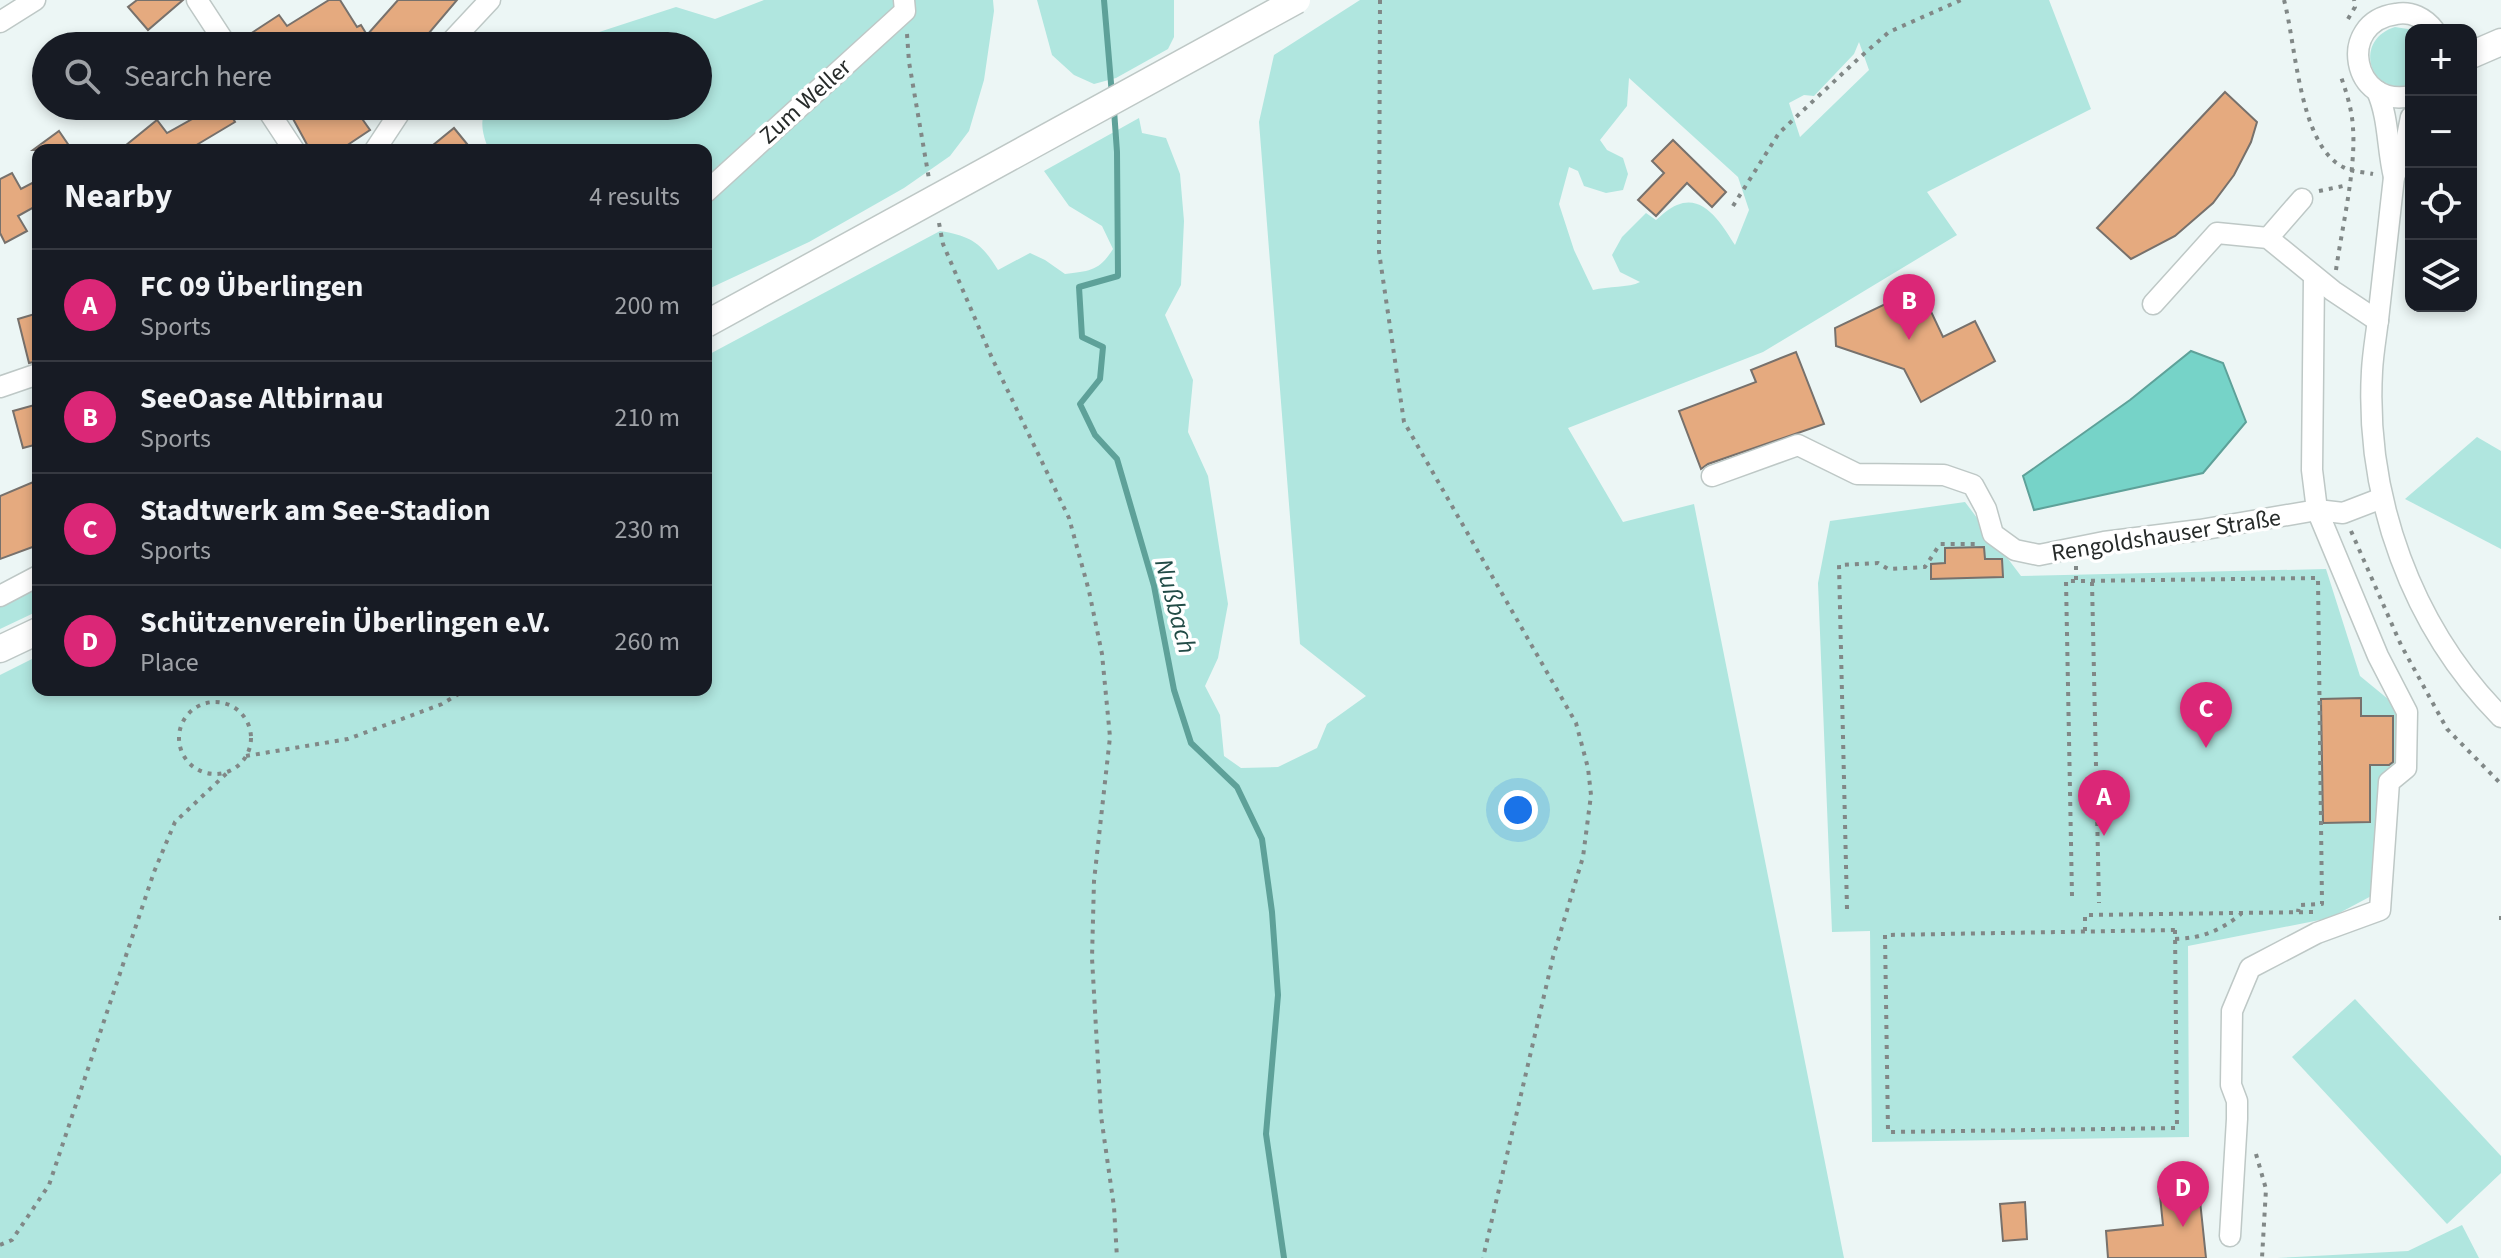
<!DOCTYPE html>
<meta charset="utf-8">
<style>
:root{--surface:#171b24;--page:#242831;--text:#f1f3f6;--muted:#9ea1a6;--line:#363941;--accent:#db2777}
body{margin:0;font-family:"Source Sans 3",sans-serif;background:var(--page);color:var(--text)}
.controls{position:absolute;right:24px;top:24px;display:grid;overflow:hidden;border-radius:16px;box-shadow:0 4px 12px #0003}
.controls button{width:72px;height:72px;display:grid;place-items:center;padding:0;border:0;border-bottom:2px solid var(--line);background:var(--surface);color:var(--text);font:40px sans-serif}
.you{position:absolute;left:1518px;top:810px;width:28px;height:28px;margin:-20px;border:6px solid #fff;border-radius:50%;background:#1a73e8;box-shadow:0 0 0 12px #1a73e833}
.badge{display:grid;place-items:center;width:52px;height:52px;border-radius:50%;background:var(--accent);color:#fff;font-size:26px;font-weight:700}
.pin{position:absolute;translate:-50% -66px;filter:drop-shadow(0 2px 4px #0008)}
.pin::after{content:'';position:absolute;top:42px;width:28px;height:24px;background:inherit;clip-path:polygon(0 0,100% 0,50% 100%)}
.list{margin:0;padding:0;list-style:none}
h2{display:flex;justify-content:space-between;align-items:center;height:104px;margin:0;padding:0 32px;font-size:34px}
h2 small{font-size:26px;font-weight:400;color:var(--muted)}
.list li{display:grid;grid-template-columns:52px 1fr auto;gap:24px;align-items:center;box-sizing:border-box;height:112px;padding:0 32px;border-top:2px solid var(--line)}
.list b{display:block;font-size:30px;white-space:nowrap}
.list p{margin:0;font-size:26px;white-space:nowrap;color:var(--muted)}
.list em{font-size:26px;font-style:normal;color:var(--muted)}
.icon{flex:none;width:44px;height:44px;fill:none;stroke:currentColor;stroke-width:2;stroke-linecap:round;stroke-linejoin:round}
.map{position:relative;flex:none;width:2501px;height:1258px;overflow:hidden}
.search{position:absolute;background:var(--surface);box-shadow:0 4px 12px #0003;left:32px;top:32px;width:680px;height:88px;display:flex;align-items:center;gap:20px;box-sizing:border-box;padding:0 28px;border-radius:44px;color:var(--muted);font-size:30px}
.panel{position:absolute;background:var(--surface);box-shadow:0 4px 12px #0003;left:32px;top:144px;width:680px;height:552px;border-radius:16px}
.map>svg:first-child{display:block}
.green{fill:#b0e6df;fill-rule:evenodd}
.water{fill:#76d3c8;stroke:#5ea199;stroke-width:2}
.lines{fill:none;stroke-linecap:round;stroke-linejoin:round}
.stream{stroke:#5ea199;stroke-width:6}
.building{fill:#e5aa7f;stroke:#77716c;stroke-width:2}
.minor-casing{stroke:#bec8c6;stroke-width:23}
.major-casing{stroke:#bec8c6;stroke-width:29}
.path{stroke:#818887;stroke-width:4;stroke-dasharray:4 6;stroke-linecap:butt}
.minor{stroke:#fff;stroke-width:20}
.major{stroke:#fff;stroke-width:26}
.major-bridge-casing{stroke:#bec8c6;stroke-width:29;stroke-linecap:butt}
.major-bridge{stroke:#fff;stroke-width:26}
.labels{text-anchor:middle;stroke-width:7;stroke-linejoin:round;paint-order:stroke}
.street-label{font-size:24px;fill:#272b2a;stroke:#fff}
.water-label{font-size:26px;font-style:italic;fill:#214b46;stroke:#fff}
</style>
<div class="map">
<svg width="2501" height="1258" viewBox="0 0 2501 1258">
<rect width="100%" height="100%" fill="#ecf6f5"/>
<g class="green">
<path d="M 764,0 L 993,0 L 994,11 L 984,80 L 969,131 L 950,156 L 904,188 L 809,242 L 706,290 L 706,150 L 489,150 C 483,136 478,119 488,106 L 698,106 L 698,46 L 581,46 L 593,34 L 676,7 L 715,19 Z"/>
<path d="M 1037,0 L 1174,0 L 1174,37 L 1168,49 L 1116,78 L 1094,84 L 1074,75 L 1052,55 Z"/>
<path d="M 1360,0 L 2049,0 L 2091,109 L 1927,192 L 1957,235 L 1763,352 L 1568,428 L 1623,522 L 1694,504 L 1844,1258 L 0,1258 L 0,675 L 38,656 L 38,690 L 706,690 L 706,356 L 940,231 C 972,236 982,244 998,270 L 1030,253 L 1045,260 L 1065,274 C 1090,271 1099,271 1113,249 L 1102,226 L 1069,206 L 1044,171 L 1139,118 L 1142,133 L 1166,138 L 1180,174 L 1184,221 L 1181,285 L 1165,315 L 1193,380 L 1188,432 L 1208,476 L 1228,604 L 1218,658 L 1205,686 L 1220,715 L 1224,756 L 1241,768 L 1278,767 L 1317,748 L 1327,724 L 1366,696 L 1300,644 L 1259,122 L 1274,55 ZM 1859,42 L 1869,70 L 1800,137 L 1789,103 L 1804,95 L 1814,96 L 1854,54 ZM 1629,78 L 1738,177 L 1749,210 L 1735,245 C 1723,227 1705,193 1677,205 C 1669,208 1662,215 1656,220 L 1646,213 L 1622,237 L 1612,255 L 1620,272 L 1640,282 C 1629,288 1608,286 1593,290 L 1574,250 L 1559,204 L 1569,167 L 1578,171 L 1584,186 L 1606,193 L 1623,190 L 1628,174 L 1623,158 L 1607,150 L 1600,140 L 1627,106 Z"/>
<path d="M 2395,27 L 2414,30 L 2411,30 L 2411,84 C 2370,98 2352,40 2395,27 Z"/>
<path d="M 2477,437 L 2501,451 L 2501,549 L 2405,499 Z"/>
<path d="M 1965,502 L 2021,576 L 2326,569 L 2360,676 L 2399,708 L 2399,765 L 2375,894 L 2330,918 L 2188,946 L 2189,1137 L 1872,1142 L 1870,931 L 1832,932 L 1818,583 L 1830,521 Z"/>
<path d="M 38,579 L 38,611 L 0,629 L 0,603 Z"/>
<path d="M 2355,999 L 2501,1156 L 2501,1173 L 2447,1224 L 2292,1057 Z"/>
<path d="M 2462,1225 L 2479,1258 L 2277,1258 L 2408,1251 Z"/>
</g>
<path class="water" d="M 2191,351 L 2223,363 L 2246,422 L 2203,473 L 2034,510 L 2023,476 L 2130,400 Z"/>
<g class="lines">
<g class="stream">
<path d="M 1104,0 L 1112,95"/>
<path d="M 1114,110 L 1117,152 L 1118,276 L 1079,287 L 1082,337 L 1103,347 L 1100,379 L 1080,404 L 1095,435 L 1117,459 L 1154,586 L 1174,690 L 1191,743 L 1237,787 L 1262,839 L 1272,912 L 1278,995 L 1266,1134 L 1284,1258"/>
</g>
</g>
<g class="building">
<path d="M 137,0 L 183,0 L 148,30 L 128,7 Z"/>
<path d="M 329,0 L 340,0 L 357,27 L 361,25 L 367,35 L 398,0 L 457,0 L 418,46 L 254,46 L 247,36 L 279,15 L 287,26 Z"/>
<path d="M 2225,92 L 2257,122 L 2251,142 L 2234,175 L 2213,203 L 2175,236 L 2131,259 L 2097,228 Z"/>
<path d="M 185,106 L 226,106 L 235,122 L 188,150 L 120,150 L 157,120 L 167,133 L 192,119 Z"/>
<path d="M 286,106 L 353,106 L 370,130 L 340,150 L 310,150 Z"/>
<path d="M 454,128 L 472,150 L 427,150 Z"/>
<path d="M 59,131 L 72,150 L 33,150 Z"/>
<path d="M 1673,140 L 1726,192 L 1712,207 L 1687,183 L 1656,216 L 1638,200 L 1664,173 L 1652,161 Z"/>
<path d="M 12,173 L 21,189 L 38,180 L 38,205 L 18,216 L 27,231 L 5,243 L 0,233 L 0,179 Z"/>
<path d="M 1900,297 L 1927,303 L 1943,337 L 1975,321 L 1995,361 L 1921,402 L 1904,369 L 1836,346 L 1835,328 Z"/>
<path d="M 38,313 L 38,361 L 29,363 L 18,319 Z"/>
<path d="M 1796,352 L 1824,424 L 1708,464 L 1701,469 L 1679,411 L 1756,382 L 1751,370 Z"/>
<path d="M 38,404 L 38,444 L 23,448 L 13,411 Z"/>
<path d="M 38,480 L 38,545 L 0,559 L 0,496 Z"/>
<path d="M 1984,547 L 1985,559 L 2002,559 L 2003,577 L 1931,579 L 1931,564 L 1945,563 L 1945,548 Z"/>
<path d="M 2361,698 L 2361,716 L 2393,716 L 2393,762 L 2389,765 L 2370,765 L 2370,822 L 2323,823 L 2321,699 Z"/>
<path d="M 2199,1191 L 2206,1258 L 2108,1258 L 2106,1231 L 2163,1225 L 2160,1196 Z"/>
<path d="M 2025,1202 L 2027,1239 L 2003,1241 L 2000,1204 Z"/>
</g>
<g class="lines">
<defs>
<g id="minor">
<path d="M 197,0 L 227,46"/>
<path d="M 0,22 L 35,0"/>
<path d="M 447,46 L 490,0"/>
<path d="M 2377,91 C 2389,118 2387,148 2394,177"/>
<path d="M 2411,96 C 2352,109 2336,22 2396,14 C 2411,11 2425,18 2434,30"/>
<path d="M 265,106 L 294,150"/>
<path d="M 2411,117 L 2404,152 L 2394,177 C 2389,222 2384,266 2379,311 C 2377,331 2373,351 2372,371 C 2365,498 2412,627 2501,717"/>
<path d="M 375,150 L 404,106"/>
<path d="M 706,192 L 905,11 L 904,0"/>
<path d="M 2268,238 L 2302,199"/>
<path d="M 2153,304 L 2217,233 L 2268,238 L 2333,291 L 2378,321"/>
<path d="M 0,387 L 38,374"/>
<path d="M 1712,476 L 1798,445 L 1857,474 L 1944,475 L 1973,485 L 1986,509 L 1993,534 L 2015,550 L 2039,555 L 2104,542 L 2200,530 L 2317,510 L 2343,513 L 2382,498"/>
<path d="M 0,596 L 38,576"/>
<path d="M 2230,1236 L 2237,1119 L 2237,1101 L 2231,1085 L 2232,1011 L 2250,968 L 2317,933 L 2380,910 L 2389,782 L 2406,768 L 2407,712 L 2378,656 L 2317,510 L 2312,470 L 2314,276"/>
</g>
<g id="major">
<path d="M 2471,55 L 2501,42"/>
<path d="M 0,649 L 38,631"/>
</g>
</defs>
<use href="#minor" class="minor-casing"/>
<use href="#major" class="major-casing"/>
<g class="path">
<path d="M 1380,0 L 1379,252 L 1404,422 L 1576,723 L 1588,768 L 1591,795 L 1583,857 L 1553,957 L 1483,1258"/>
<path d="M 2284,0 C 2296,44 2299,145 2343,167 C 2351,172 2364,172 2373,174"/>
<path d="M 2348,19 L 2355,7 L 2354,0"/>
<path d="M 907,34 L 909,62 L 929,179"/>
<path d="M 2319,191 L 2348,185"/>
<path d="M 1733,206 L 1779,133 L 1858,59 L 1889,32 L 1961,0"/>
<path d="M 939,223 L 943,244 L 992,358 L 1069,518 L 1089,591 L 1102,654 L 1110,737 L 1094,881 L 1092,958 L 1101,1116 L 1114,1207 L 1117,1258"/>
<path d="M 2336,270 C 2342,227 2356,170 2353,128 C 2352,109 2346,91 2340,74"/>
<path d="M 2351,531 L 2401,645 L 2447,729 L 2501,784"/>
<path d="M 2076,566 L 2076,581 L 2318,578 L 2322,904 L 2299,905 L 2298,912"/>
<path d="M 2092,582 L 2099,903"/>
<circle cx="215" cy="738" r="36"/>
<path d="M 246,756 L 348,739 L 442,704 L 465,690"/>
<path d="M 2072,896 L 2066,581 L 2076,581"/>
<path d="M 1847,909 L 1839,565 L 1878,563 L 1888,569 L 1925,567 L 1940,544 L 1978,544"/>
<path d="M 2499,918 L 2501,918"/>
<path d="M 2175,930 L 2177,1128 L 1888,1132 L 1885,935 Z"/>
<path d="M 2085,931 L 2085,915 L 2314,912"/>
<path d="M 2175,939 C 2202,938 2220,931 2241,914"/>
<path d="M 2256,1154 L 2266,1189 L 2262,1258"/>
<path d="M 0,1245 L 12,1240 L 49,1185 L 154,872 L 175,822 L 228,772"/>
</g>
<use href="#minor" class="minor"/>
<use href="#major" class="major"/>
<defs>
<path id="major-bridge" d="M 706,324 L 1297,0"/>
</defs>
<use href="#major-bridge" class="major-bridge-casing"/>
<use href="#major-bridge" class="major-bridge"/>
</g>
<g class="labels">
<g class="street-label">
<text transform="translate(805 101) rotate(-42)" y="8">Zum Weller</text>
<text transform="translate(2166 535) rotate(-9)" y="8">Rengoldshauser Straße</text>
</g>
<g class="water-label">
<text transform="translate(1176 606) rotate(75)" y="9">Nußbach</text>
</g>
</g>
</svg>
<div class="controls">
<button>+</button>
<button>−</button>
<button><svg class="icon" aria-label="locate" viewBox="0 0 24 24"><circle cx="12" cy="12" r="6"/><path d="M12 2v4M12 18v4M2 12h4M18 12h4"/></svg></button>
<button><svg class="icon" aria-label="layers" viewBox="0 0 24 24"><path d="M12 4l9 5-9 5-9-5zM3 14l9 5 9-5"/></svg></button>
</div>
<div class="you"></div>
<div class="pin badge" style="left:2104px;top:836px">A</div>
<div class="pin badge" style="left:1909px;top:340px">B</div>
<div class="pin badge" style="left:2206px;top:748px">C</div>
<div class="pin badge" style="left:2183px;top:1227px">D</div>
<div class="search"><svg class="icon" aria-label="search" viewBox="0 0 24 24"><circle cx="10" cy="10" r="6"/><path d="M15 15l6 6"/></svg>Search here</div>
<section class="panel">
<h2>Nearby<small>4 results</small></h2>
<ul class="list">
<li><span class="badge">A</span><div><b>FC 09 Überlingen</b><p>Sports</p></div><em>200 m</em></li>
<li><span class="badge">B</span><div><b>SeeOase Altbirnau</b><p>Sports</p></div><em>210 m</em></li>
<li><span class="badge">C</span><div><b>Stadtwerk am See-Stadion</b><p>Sports</p></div><em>230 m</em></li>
<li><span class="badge">D</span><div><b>Schützenverein Überlingen e.V.</b><p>Place</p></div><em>260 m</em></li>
</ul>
</section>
</div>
